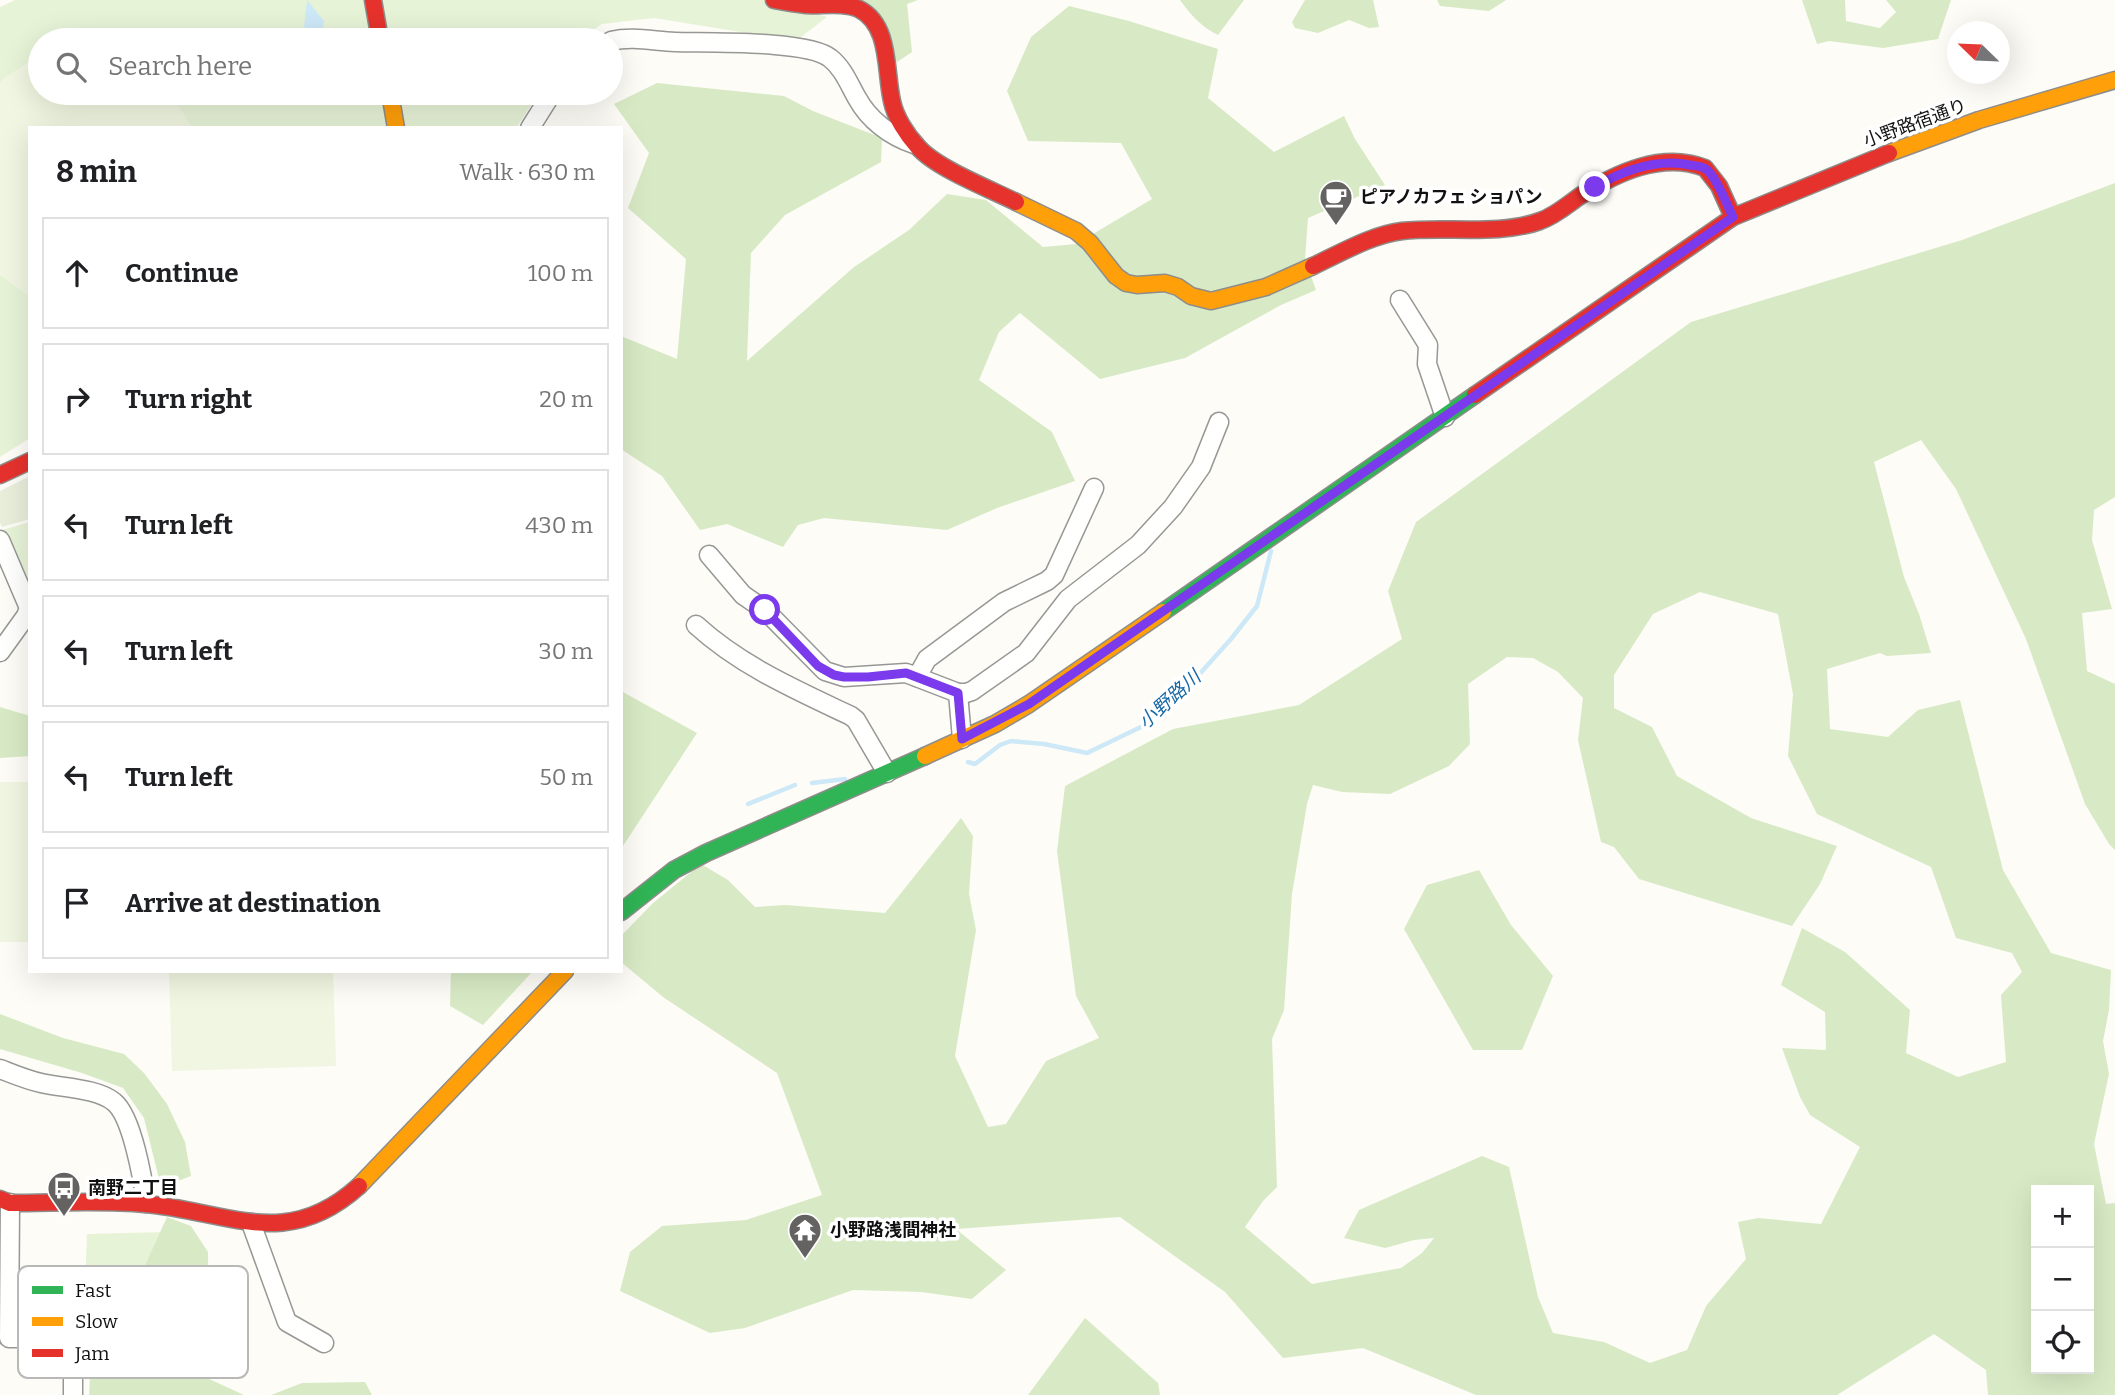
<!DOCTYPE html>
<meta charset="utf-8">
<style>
:root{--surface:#fff;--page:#f2f2f2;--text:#202124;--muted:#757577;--line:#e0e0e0}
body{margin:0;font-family:Bitter,"Noto Sans JP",serif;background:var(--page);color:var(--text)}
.controls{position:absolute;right:21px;bottom:21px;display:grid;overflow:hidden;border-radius:0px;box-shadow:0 7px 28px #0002}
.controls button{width:63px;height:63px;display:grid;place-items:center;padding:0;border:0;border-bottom:2px solid var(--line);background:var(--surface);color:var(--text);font:35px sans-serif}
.compass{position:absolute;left:1947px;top:21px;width:63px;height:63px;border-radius:50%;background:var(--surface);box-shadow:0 7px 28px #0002;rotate:293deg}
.stop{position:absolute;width:21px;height:21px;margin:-16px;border:5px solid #7c3aed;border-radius:50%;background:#fff}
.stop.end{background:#7c3aed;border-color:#fff;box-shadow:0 2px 7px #0008}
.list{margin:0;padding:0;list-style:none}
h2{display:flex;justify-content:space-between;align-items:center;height:91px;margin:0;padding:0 28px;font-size:30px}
h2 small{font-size:23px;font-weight:400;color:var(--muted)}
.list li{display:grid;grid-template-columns:46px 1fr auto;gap:21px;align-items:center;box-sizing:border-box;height:112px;margin:0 14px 14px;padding:0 14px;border:2px solid var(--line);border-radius:0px}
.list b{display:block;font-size:26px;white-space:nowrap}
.list em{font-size:23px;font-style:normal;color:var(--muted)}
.icon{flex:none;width:38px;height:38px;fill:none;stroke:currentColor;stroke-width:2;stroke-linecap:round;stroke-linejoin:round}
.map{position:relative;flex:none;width:2115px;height:1395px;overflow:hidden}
.search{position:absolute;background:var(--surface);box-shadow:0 7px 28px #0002;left:28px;top:28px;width:595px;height:77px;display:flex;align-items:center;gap:18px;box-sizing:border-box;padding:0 24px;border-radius:38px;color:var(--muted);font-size:26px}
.panel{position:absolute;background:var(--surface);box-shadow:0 7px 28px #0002;left:28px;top:126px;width:595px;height:847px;border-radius:0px}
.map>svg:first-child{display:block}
.green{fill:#e7f3d7}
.forest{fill:#d8eac5;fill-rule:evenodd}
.cemetery{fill:#e9eedb}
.pitch{fill:#f0f6e1}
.water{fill:#cde8f7}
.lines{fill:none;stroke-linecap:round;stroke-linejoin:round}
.stream{stroke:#cde8f7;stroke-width:4.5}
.street-casing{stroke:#979795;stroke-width:21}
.fast-casing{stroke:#8e8d8b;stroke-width:19}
.slow-casing{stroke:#8e8d8b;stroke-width:19}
.jam-casing{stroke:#8e8d8b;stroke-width:19}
.street{stroke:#fffffe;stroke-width:18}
.fast{stroke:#30b455;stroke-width:16}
.slow{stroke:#ff9f0a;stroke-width:16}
.jam{stroke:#e5322d;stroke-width:16}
.route{stroke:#7c3aed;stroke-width:9}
.labels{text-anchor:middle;stroke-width:7;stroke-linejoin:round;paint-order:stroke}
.street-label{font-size:18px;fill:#111;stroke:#fff}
.poi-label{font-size:18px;font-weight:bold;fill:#111;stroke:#fff;text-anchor:start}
.water-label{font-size:19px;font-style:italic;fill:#1768a6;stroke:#fff}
.key{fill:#fff;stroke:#b8b8b8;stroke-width:2}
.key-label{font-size:19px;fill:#111}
</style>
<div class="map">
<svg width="2115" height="1395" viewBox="0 0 2115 1395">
<rect width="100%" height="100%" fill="#fdfcf7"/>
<g class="green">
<path d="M 15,0 L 772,0 L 827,17 L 796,41 L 654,18 L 602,24 L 578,40 L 40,40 L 40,93 L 539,93 L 516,128 L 30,128 L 30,438 L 0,457 L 0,7 Z"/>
<path d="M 30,522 L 30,589 L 2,530 Z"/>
<path d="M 165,1232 L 116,1325 L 83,1336 L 87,1234 Z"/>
</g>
<g class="forest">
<path d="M 858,0 L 918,0 L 907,4 L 912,52 L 897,62 Z"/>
<path d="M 1180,0 L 1244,0 L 1218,35 C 1201,27 1191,15 1180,0 Z"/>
<path d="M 1305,0 L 1373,0 L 1379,27 L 1369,28 L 1349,20 L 1318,33 L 1295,28 L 1292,22 Z"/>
<path d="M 1437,0 L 1506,0 L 1489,11 L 1440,6 Z"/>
<path d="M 1802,0 L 1845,0 L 1846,21 L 1880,28 L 1896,12 L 1886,0 L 1951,0 L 1938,39 L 1883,48 L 1829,41 L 1817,44 Z"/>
<path d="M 1069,6 L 1129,21 L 1218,49 L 1208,98 L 1274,152 L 1344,116 L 1355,139 L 1385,185 L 1308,218 L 1305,260 L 1316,290 L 1281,305 L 1185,358 L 1100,379 L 1020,313 L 999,332 L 979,380 L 1052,432 L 1075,481 L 997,508 L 947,530 L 824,518 L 798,525 L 783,547 L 727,524 L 700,530 L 662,476 L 621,449 L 621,336 L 677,359 L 686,259 L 628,208 L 649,153 L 614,104 L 657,83 L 784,96 L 813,111 L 882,138 L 881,162 L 785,215 L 751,253 L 747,361 L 854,267 L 909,230 L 947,194 L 986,200 L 1043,247 L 1076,244 L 1152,199 L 1121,143 L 1028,141 L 1007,91 L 1031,37 Z"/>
<path d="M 2115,183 L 2115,497 L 2094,510 L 2092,540 L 2112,609 L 2082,613 L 2087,671 L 2115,684 L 2115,850 L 2109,844 L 2085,804 L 2026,639 L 1956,489 L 1921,440 L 1874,462 L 1904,577 L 1919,614 L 1931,653 L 1887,656 L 1880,653 L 1827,669 L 1830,729 L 1888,737 L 1918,710 L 1960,700 L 2003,870 L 2051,953 L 2111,970 L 2109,1010 L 2103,1041 L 2109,1074 L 2094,1144 L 2106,1204 L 2115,1203 L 2115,1395 L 1988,1395 L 1986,1370 L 1934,1334 L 1837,1395 L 1476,1395 L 1363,1348 L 1283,1358 L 1225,1292 L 1120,1217 L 956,1229 L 1006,1270 L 972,1299 L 921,1292 L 853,1290 L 745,1328 L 710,1333 L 620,1291 L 630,1252 L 662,1226 L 746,1220 L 822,1195 L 777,1073 L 663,997 L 621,962 L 621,936 L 653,903 L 701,864 L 728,880 L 755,907 L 786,905 L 885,913 L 961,818 L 973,836 L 969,894 L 976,930 L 955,1056 L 988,1127 L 1006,1124 L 1046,1061 L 1099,1038 L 1076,996 L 1057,851 L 1065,786 L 1173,729 L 1299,705 L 1402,639 L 1388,591 L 1416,522 L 1691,322 L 1962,240 ZM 1700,592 L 1778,614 L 1793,694 L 1788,756 L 1817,814 L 1931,867 L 1956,938 L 2012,953 L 2022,972 L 2001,995 L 2006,1062 L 1958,1077 L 1906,1053 L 1910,1010 L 1845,952 L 1802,928 L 1781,985 L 1825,1012 L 1826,1050 L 1782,1048 L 1800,1097 L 1810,1115 L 1860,1147 L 1821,1224 L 1758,1218 L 1738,1222 L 1746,1259 L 1706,1306 L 1687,1350 L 1650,1363 L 1604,1342 L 1553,1333 L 1538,1297 L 1509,1167 L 1482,1156 L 1359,1210 L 1344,1238 L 1385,1248 L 1414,1240 L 1434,1238 L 1422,1253 L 1401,1268 L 1312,1284 L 1245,1227 L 1263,1201 L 1277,1187 L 1272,1039 L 1284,1010 L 1292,894 L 1307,804 L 1313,785 L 1342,792 L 1390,794 L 1449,766 L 1470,744 L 1468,684 L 1507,657 L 1533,658 L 1558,672 L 1583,698 L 1578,740 L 1601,842 L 1614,847 L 1639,879 L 1792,926 L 1820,884 L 1837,846 L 1751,818 L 1677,776 L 1652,727 L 1614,708 L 1614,675 L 1653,614 ZM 2036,1190 L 2089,1190 L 2089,1369 L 2036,1369 Z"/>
<path d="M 621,691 L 697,733 L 621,849 Z"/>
<path d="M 0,707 L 30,716 L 30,756 L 0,758 Z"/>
<path d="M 1479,870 L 1511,925 L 1553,976 L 1522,1050 L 1473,1050 L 1404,929 L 1427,885 Z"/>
<path d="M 451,971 L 533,971 L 483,1025 L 450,1006 Z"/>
<path d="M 0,1014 L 63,1038 L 124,1054 L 144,1073 L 167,1104 L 185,1142 L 191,1176 L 175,1182 L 160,1183 L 144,1118 L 123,1088 L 82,1073 L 0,1049 Z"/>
<path d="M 167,1217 L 191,1226 L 208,1252 L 209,1379 L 244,1395 L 89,1395 L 91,1358 L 98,1316 L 133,1292 Z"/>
<path d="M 1085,1318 L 1158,1383 L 1160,1395 L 1028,1395 Z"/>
<path d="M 365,1382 L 372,1395 L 271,1395 L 302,1383 Z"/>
</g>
<path class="cemetery" d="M 30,476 L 30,519 L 2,527 L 0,523 L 0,491 Z"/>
<g class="pitch">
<path d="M 40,55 L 40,93 L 171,93 L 192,128 L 30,128 L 30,297 L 0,275 L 0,83 L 4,78 Z"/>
<rect x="0" y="782" width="30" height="160"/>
<path d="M 169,971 L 333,971 L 336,1066 L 172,1071 Z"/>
</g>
<path class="water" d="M 307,0 L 324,21 L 321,40 L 311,40 L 309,29 L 304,27 Z"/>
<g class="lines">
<g class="stream">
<path d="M 968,762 L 975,764 L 1000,745 L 1011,741 L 1044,744 L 1087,753 L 1143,726 L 1187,688 L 1231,639 L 1257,606 L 1271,551"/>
<path d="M 812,783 L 845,779"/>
<path d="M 748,804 L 795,785"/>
</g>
<defs>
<g id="street">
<path d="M 611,41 C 632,36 653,41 675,42 C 707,43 808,40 830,58 C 843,68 849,84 857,98 C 869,120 890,136 914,144"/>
<path d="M 530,128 L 552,93"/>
<path d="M 1400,300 L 1428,345 L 1427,364 L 1445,417"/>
<path d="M 0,540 L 29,608 L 26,616 L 0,652"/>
<path d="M 709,555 L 743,595 L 765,610 L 825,671 L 844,677 L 906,673 L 958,693 L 962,739"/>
<path d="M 696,625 C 741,666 796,690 851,716 L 856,720 L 887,773"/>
<path d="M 917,677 L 927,659 L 1004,602 L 1047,581 L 1054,575 L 1094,488"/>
<path d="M 958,693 L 966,693 L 972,691 L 1026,653 L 1068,599 L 1138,545 L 1173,507 L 1201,467 L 1219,422"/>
<path d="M 0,1069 C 13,1074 27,1080 41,1083 C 62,1088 97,1088 114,1102 C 132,1116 143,1180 146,1203"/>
<path d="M 10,1203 L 9,1338 L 73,1338 L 73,1395"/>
<path d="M 251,1223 L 287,1322 L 324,1343"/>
</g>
<g id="fast">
<path d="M 1163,612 L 1475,395"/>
<path d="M 621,912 L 674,870 L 706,853 L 925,756"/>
</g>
<g id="slow">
<path d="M 390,93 L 396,128"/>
<path d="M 1889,153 L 1979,120 L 2115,80"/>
<path d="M 1016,202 L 1076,231 L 1090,243 L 1116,276 L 1126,283 L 1137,285 L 1165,283 L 1178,287 L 1191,296 L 1211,301 L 1266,287 L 1313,266"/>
<path d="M 925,756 L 995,724 L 1029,704 L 1163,612"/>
<path d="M 359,1186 L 565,971"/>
</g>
<g id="jam">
<path d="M 373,0 L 380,40"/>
<path d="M 774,0 C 784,2 795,4 806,5 C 822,6 843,2 859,9 C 891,25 885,72 892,101 C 895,117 907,135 918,147 C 936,168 990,189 1016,202"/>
<path d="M 1313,266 C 1341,253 1371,235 1402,231 C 1444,226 1500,236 1540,221 C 1555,216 1567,205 1580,196 C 1616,173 1662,151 1705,168 L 1719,186 L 1733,217"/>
<path d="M 1475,395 L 1733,217 L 1889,153"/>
<path d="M 0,475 L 30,461"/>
<path d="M 0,1199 L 10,1203 C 55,1203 100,1200 145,1204 C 228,1211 286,1252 359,1186"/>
</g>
</defs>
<use href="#street" class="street-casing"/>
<use href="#fast" class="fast-casing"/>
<use href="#slow" class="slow-casing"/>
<use href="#jam" class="jam-casing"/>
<use href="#street" class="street"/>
<use href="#fast" class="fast"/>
<use href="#slow" class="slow"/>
<use href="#jam" class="jam"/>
</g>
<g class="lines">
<path class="route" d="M 765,610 L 818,666 L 834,675 L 844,677 L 868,677 L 906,673 L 958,693 L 962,739 L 1029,704 L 1733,217 C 1726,203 1720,185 1710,173 C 1705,166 1697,166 1690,165 C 1656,158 1624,170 1595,187"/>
</g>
<defs>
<symbol id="cafe-pin" viewBox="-11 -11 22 30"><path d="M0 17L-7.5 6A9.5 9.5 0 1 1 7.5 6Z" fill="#646362" stroke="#fff"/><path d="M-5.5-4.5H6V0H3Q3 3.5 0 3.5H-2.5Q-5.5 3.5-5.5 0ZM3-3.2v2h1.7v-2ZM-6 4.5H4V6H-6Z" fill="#fff"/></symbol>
<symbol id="bus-pin" viewBox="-11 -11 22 30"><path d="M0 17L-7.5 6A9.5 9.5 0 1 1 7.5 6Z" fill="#646362" stroke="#fff"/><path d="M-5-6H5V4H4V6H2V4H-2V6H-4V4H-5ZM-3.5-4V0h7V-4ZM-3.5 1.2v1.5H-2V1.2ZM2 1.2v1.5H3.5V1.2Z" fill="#fff"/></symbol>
<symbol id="temple-pin" viewBox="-11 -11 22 30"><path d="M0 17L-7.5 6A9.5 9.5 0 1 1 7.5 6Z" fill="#646362" stroke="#fff"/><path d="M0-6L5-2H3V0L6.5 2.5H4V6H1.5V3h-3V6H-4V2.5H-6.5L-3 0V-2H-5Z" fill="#fff"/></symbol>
</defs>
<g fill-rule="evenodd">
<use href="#cafe-pin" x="1317" y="178" width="38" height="52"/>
<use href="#bus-pin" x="45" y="1169" width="38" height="52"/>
<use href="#temple-pin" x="786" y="1211" width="38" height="52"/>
</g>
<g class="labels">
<g class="street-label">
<text transform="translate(1915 123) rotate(-20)" y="6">小野路宿通り</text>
</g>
<g class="poi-label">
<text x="1360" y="203">ピアノカフェ ショパン</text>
<text x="88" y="1194">南野二丁目</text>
<text x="830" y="1236">小野路浅間神社</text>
</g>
<g class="water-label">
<text transform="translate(1169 699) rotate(-42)" y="7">小野路川</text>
</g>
</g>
<rect x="18" y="1266" width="230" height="112" rx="10" class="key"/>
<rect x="32" y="1286" width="31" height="8" fill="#30b455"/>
<rect x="32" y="1317" width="31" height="9" fill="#ff9f0a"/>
<rect x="32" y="1349" width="31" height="8" fill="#e5322d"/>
<g class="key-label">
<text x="75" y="1297">Fast</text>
<text x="75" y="1328">Slow</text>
<text x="75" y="1360">Jam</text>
</g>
</svg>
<div class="controls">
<button>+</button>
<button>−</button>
<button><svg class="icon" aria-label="locate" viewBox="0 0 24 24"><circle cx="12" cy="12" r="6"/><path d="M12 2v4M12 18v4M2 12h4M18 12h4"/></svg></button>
</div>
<svg class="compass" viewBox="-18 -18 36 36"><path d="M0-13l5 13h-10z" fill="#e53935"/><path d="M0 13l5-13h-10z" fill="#757577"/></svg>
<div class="stop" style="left:765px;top:610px"></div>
<div class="stop end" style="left:1595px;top:187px"></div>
<div class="search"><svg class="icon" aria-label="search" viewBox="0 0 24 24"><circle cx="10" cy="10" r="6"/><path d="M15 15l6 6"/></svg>Search here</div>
<section class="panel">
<h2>8 min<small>Walk · 630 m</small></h2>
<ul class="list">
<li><svg class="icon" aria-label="ahead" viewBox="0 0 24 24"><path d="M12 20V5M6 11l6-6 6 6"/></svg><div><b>Continue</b></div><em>100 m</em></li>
<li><svg class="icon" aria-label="right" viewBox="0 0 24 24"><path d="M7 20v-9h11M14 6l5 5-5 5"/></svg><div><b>Turn right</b></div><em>20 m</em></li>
<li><svg class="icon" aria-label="left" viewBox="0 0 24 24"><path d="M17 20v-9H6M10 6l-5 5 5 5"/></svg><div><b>Turn left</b></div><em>430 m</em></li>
<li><svg class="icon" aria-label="left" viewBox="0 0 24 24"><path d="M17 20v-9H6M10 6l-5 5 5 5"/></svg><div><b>Turn left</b></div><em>30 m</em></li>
<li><svg class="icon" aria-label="left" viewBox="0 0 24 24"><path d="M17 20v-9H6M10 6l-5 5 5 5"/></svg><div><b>Turn left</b></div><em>50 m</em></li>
<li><svg class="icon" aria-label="arrive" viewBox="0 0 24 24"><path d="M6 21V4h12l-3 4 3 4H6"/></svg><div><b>Arrive at destination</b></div></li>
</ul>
</section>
</div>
